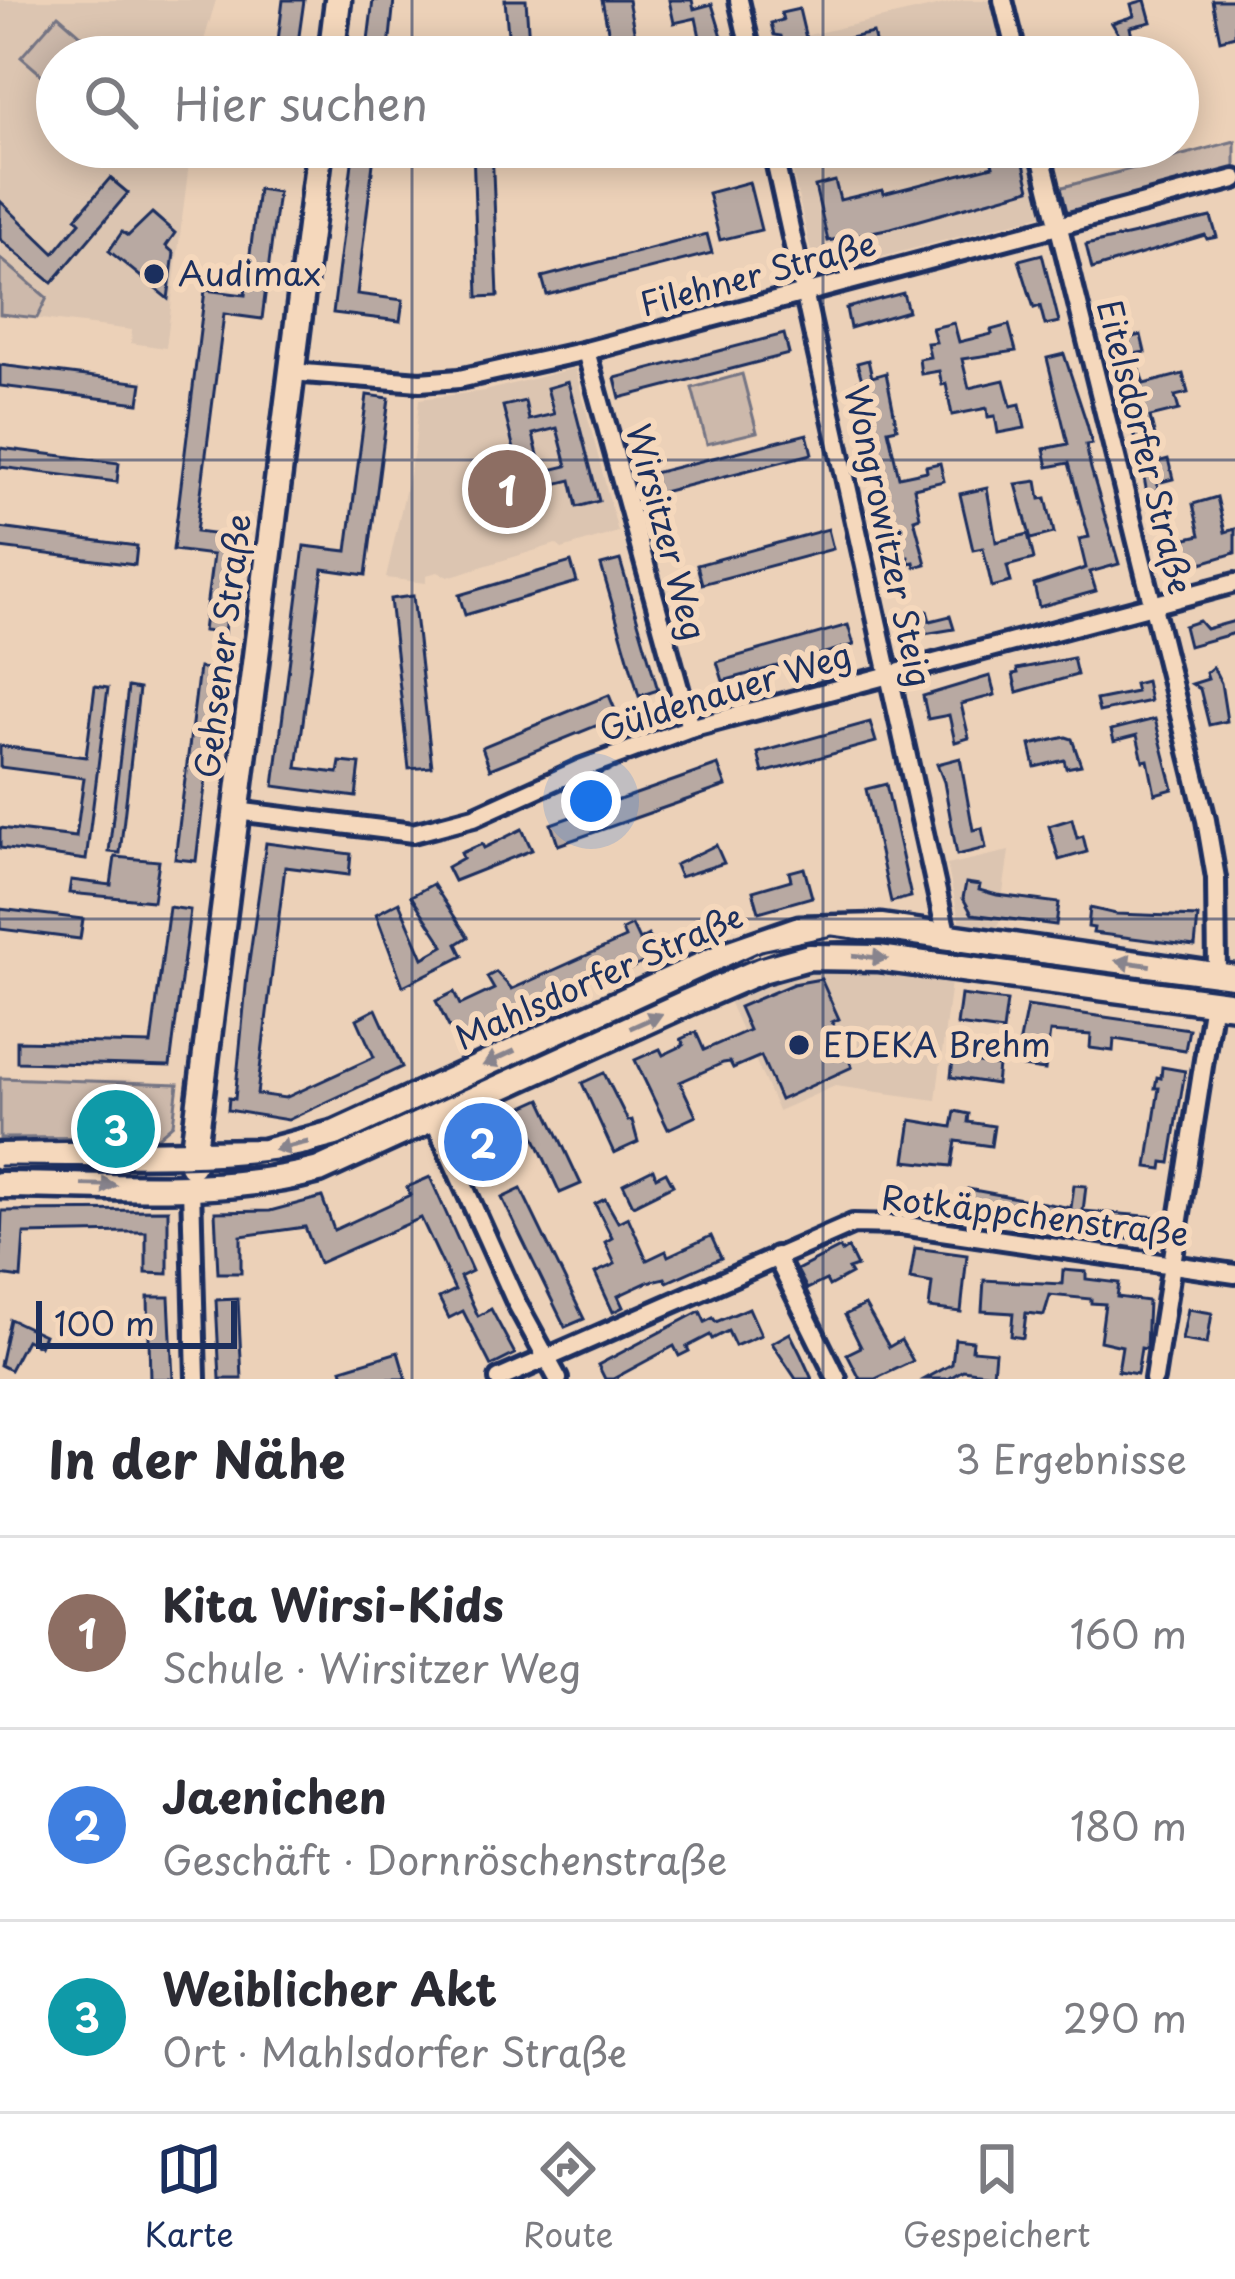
<!DOCTYPE html>
<html lang="de">
<meta charset="utf-8">
<style>
:root{--surface:#fff;--page:#f2f2f3;--text:#2b2b33;--muted:#7c7c81;--line:#e1e1e2;--accent:#1b2f5e}
body{margin:0;font-family:"Playpen Sans",sans-serif;background:var(--page);color:var(--text)}
.scale{position:absolute;left:36px;bottom:30px;width:201px;box-sizing:border-box;padding-left:12px;border:6px solid #1b2f5e;border-top:0;font-size:33px;line-height:42px;white-space:nowrap;color:#1b2f5e;-webkit-text-stroke:9px #f5d8bc;paint-order:stroke}
.you{position:absolute;left:591px;top:801px;width:42px;height:42px;margin:-30px;border:9px solid #fff;border-radius:50%;background:#1a73e8;box-shadow:0 0 0 18px #1a73e833}
.badge{display:grid;place-items:center;width:78px;height:78px;border-radius:50%;background:var(--accent);color:#fff;font-size:39px;font-weight:700}
.pin{position:absolute;translate:-50% -50%;border:6px solid #fff;box-shadow:0 3px 12px #0006}
.list{margin:0;padding:0;list-style:none}
h2{display:flex;justify-content:space-between;align-items:center;height:156px;margin:0;padding:0 48px;font-size:51px}
h2 small{font-size:39px;font-weight:400;color:var(--muted)}
.list li{display:grid;grid-template-columns:78px 1fr auto;gap:36px;align-items:center;box-sizing:border-box;height:192px;padding:0 48px;border-top:3px solid var(--line)}
.list b{display:block;font-size:45px;white-space:nowrap}
.list p{margin:0;font-size:39px;white-space:nowrap;color:var(--muted)}
.list em{font-size:39px;font-style:normal;color:var(--muted)}
.icon{flex:none;width:66px;height:66px;fill:none;stroke:currentColor;stroke-width:2;stroke-linecap:round;stroke-linejoin:round}
.map{position:relative;flex:none;width:1235px;height:1379px;overflow:hidden}
.search{position:absolute;background:var(--surface);box-shadow:0 6px 30px #0003;left:36px;right:36px;top:36px;height:132px;display:flex;align-items:center;gap:30px;box-sizing:border-box;padding:0 42px;border-radius:66px;color:var(--muted);font-size:45px}
.sheet{height:732px;background:var(--surface)}
nav{display:flex;justify-content:space-around;align-items:center;box-sizing:border-box;height:168px;border-top:3px solid var(--line);background:var(--surface);font-size:33px;color:var(--muted)}
nav a{display:grid;justify-items:center;gap:6px}
nav .on{color:var(--accent)}
.map>svg:first-child{display:block}
.built{fill:#dcc5b1}
.green{fill:#cdb9ab;stroke:#747484;stroke-width:3}
.building{fill:#b8a9a2;stroke:#1b2f5e;stroke-width:3;fill-rule:evenodd}
.lines{fill:none;stroke-linecap:round;stroke-linejoin:round}
.street-casing{stroke:#1b2f5e;stroke-width:26}
.secondary-casing{stroke:#1b2f5e;stroke-width:33}
.street{stroke:#f5d8bc;stroke-width:16}
.secondary{stroke:#f5d8bc;stroke-width:24}
.tram{stroke:#1b2f5e;stroke-width:3}
.oneway{fill:#88848d}
.grid{fill:none;stroke:#1b2f5e;stroke-width:3;stroke-opacity:0.55}
.poi-dot{fill:#1b2f5e;stroke:#f5d8bc;stroke-width:4.5}
.labels{text-anchor:middle;stroke-width:12;stroke-linejoin:round;paint-order:stroke}
.poi-label{font-size:33px;fill:#1b2f5e;stroke:#f5d8bc;text-anchor:start}
.street-label{font-size:33px;fill:#1b2f5e;stroke:#f5d8bc}
</style>
<div class="map">
<svg width="1235" height="1379" viewBox="0 0 1235 1379">
<rect width="100%" height="100%" fill="#ecd1b8"/>
<filter id="ink" filterUnits="userSpaceOnUse"><feTurbulence type="fractalNoise" baseFrequency=".00833" numOctaves="2"/><feDisplacementMap in="SourceGraphic" scale="24" xChannelSelector="R" yChannelSelector="G"/><feConvolveMatrix kernelMatrix="1 2 1 2 8 2 1 2 1" color-interpolation-filters="sRGB"/></filter>
<g filter="url(#ink)">
<g class="built">
<path d="M 0,0 L 216,0 L 199,57 L 57,57 L 57,147 L 191,147 L 166,348 L 131,343 L 132,330 L 0,314 Z"/>
<path d="M 963,0 L 990,0 L 1004,57 L 767,57 L 764,45 Z"/>
<path d="M 787,147 L 1026,147 L 1042,215 L 816,274 Z"/>
<path d="M 575,368 L 618,532 L 562,549 L 556,544 L 448,577 L 438,572 L 426,575 L 426,583 L 386,578 L 415,447 L 419,399 L 485,391 Z"/>
<path d="M 1009,851 L 998,929 L 960,923 L 947,865 Z"/>
<path d="M 857,969 L 951,982 L 936,1100 L 835,1086 L 778,1111 L 729,1001 L 798,974 Z"/>
</g>
<g class="green">
<path d="M 58,15 L 106,57 L 57,57 L 57,88 L 21,57 Z"/>
<path d="M 1235,141 L 1235,173 L 1069,217 L 1063,213 L 1057,191 L 1063,187 Z"/>
<path d="M 0,258 L 47,298 L 37,318 L 0,314 Z"/>
<path d="M 742,374 L 757,432 L 707,444 L 692,388 Z"/>
<path d="M 0,1078 L 178,1084 L 173,1124 L 158,1137 L 0,1138 Z"/>
</g>
<g class="building">
<path d="M 283,0 L 304,0 L 296,57 L 276,57 Z"/>
<path d="M 373,0 L 394,0 L 388,57 L 366,57 Z"/>
<path d="M 505,0 L 526,0 L 530,57 L 510,57 Z"/>
<path d="M 602,0 L 628,0 L 637,45 L 612,50 Z"/>
<path d="M 669,0 L 692,0 L 694,9 L 712,4 L 724,43 L 702,47 L 696,18 L 674,23 Z"/>
<path d="M 1145,0 L 1151,22 L 1130,27 L 1136,57 L 1123,57 L 1122,40 L 1112,23 L 1134,16 L 1131,4 Z"/>
<path d="M 1212,0 L 1235,0 L 1235,36 L 1220,40 Z"/>
<path d="M 799,9 L 808,47 L 873,33 L 877,50 L 845,57 L 786,57 L 781,36 L 774,35 L 771,23 L 783,20 L 781,13 Z"/>
<path d="M 354,147 L 375,147 L 357,294 L 403,300 L 400,321 L 333,313 Z"/>
<path d="M 473,147 L 492,147 L 498,296 L 478,297 Z"/>
<path d="M 988,147 L 1020,147 L 1030,189 L 891,228 L 828,241 L 815,186 L 835,181 L 840,200 L 882,190 L 883,194 L 993,166 Z"/>
<path d="M 110,178 L 128,193 L 52,283 L 0,239 L 0,201 L 54,253 L 80,222 L 76,218 Z"/>
<path d="M 749,182 L 761,230 L 720,240 L 708,193 Z"/>
<path d="M 258,189 L 278,192 L 262,319 L 224,314 L 196,532 L 236,537 L 224,633 L 203,631 L 213,555 L 173,550 L 205,290 L 245,295 Z"/>
<path d="M 152,213 L 175,233 L 166,246 L 174,253 L 168,299 L 109,251 L 122,232 L 128,236 Z"/>
<path d="M 1211,217 L 1217,237 L 1207,239 L 1205,235 L 1092,269 L 1086,245 Z"/>
<path d="M 707,234 L 712,253 L 547,295 L 542,277 Z"/>
<path d="M 1042,254 L 1059,322 L 1045,325 L 1040,306 L 1034,308 L 1019,260 Z"/>
<path d="M 903,293 L 908,311 L 850,328 L 846,308 Z"/>
<path d="M 954,323 L 959,342 L 992,334 L 991,330 L 1009,325 L 1016,351 L 962,359 L 969,388 L 1004,380 L 1011,406 L 1020,404 L 1025,428 L 998,433 L 995,416 L 988,417 L 987,408 L 952,415 L 946,384 L 942,385 L 939,371 L 921,374 L 919,359 L 930,357 L 927,343 L 936,342 L 932,328 Z"/>
<path d="M 784,334 L 789,354 L 620,398 L 615,378 Z"/>
<path d="M 1141,335 L 1145,352 L 1134,354 L 1144,384 L 1183,374 L 1188,393 L 1175,396 L 1179,410 L 1150,417 L 1155,437 L 1136,442 L 1120,381 L 1130,378 L 1116,341 Z"/>
<path d="M 1064,354 L 1087,424 L 1092,444 L 1086,445 L 1091,469 L 1119,564 L 1090,572 L 1096,591 L 1039,607 L 1034,585 L 1086,568 L 1079,539 L 1089,537 L 1069,463 L 1048,467 L 1044,449 L 1068,444 L 1047,358 Z"/>
<path d="M 868,360 L 872,377 L 886,373 L 897,428 L 888,430 L 899,477 L 927,471 L 926,466 L 940,463 L 944,481 L 914,488 L 920,517 L 914,519 L 926,564 L 915,567 L 914,562 L 909,563 L 908,557 L 904,558 L 898,533 L 891,535 L 885,511 L 891,510 L 881,468 L 875,461 L 858,381 L 862,380 L 857,363 Z"/>
<path d="M 0,365 L 142,383 L 139,403 L 0,386 Z"/>
<path d="M 568,382 L 599,501 L 577,507 L 571,480 L 546,486 L 551,507 L 530,512 L 503,406 L 525,401 L 529,420 L 554,414 L 547,388 ZM 557,428 L 567,466 L 542,472 L 533,434 Z"/>
<path d="M 367,395 L 389,398 L 366,575 L 323,569 L 297,768 L 338,773 L 340,762 L 360,764 L 356,797 L 274,786 L 304,546 L 347,551 Z"/>
<path d="M 807,434 L 812,454 L 643,497 L 638,477 Z"/>
<path d="M 0,448 L 119,463 L 117,482 L 0,467 Z"/>
<path d="M 1168,459 L 1173,479 L 1157,483 L 1163,513 L 1154,515 L 1149,505 L 1142,466 Z"/>
<path d="M 1037,481 L 1040,499 L 1046,498 L 1054,533 L 1031,539 L 1016,484 Z"/>
<path d="M 987,488 L 996,542 L 1028,534 L 1034,559 L 1007,566 L 1011,582 L 992,587 L 983,548 L 973,550 L 960,494 Z"/>
<path d="M 1217,497 L 1225,532 L 1235,529 L 1235,553 L 1168,573 L 1161,544 L 1200,535 L 1193,504 Z"/>
<path d="M 0,528 L 137,546 L 135,565 L 0,548 Z"/>
<path d="M 828,529 L 833,549 L 702,584 L 697,565 Z"/>
<path d="M 620,560 L 658,690 L 639,696 L 601,565 Z"/>
<path d="M 571,562 L 577,582 L 465,615 L 459,595 Z"/>
<path d="M 413,596 L 432,767 L 409,769 L 390,599 Z"/>
<path d="M 927,611 L 930,621 L 950,616 L 954,629 L 906,637 L 903,628 L 910,626 L 908,616 Z"/>
<path d="M 1199,621 L 1206,629 L 1235,621 L 1235,633 L 1189,646 L 1184,626 Z"/>
<path d="M 848,625 L 854,645 L 723,681 L 717,662 Z"/>
<path d="M 1073,658 L 1077,675 L 1017,692 L 1013,674 L 1018,673 L 1017,669 Z"/>
<path d="M 1213,667 L 1221,683 L 1227,721 L 1209,725 L 1200,689 L 1192,684 L 1208,679 L 1206,673 Z"/>
<path d="M 199,668 L 219,670 L 196,861 L 175,859 Z"/>
<path d="M 990,676 L 995,695 L 961,704 L 969,738 L 955,742 L 949,715 L 928,719 L 923,696 Z"/>
<path d="M 1146,681 L 1150,701 L 1099,712 L 1096,700 L 1136,692 L 1134,684 Z"/>
<path d="M 95,686 L 108,688 L 86,860 L 0,848 L 0,828 L 76,837 L 84,778 L 0,767 L 0,746 L 86,757 Z"/>
<path d="M 128,687 L 139,689 L 120,853 L 109,852 Z"/>
<path d="M 609,695 L 618,717 L 490,769 L 482,747 Z"/>
<path d="M 1155,719 L 1173,789 L 1155,794 L 1148,760 L 1143,761 L 1137,735 L 1114,741 L 1111,730 Z"/>
<path d="M 870,722 L 876,742 L 763,773 L 758,753 Z"/>
<path d="M 1066,737 L 1072,739 L 1081,765 L 1066,768 L 1064,760 L 1035,767 L 1030,745 Z"/>
<path d="M 960,758 L 973,830 L 982,828 L 986,848 L 957,855 L 944,782 L 937,764 Z"/>
<path d="M 718,765 L 726,786 L 558,845 L 551,824 Z"/>
<path d="M 886,784 L 911,897 L 891,902 L 866,789 Z"/>
<path d="M 1072,819 L 1077,838 L 1083,836 L 1087,852 L 1059,860 L 1049,826 Z"/>
<path d="M 522,829 L 532,850 L 454,881 L 447,867 L 463,858 L 461,853 L 482,844 L 484,848 Z"/>
<path d="M 266,843 L 351,854 L 349,875 L 285,867 L 257,1094 L 285,1098 L 374,1057 L 357,1019 L 376,1009 L 402,1067 L 288,1120 L 228,1110 L 229,1098 L 235,1099 L 247,976 Z"/>
<path d="M 716,845 L 724,863 L 680,877 L 675,865 Z"/>
<path d="M 115,857 L 159,861 L 153,901 L 69,893 L 71,880 L 111,885 Z"/>
<path d="M 804,868 L 812,897 L 759,912 L 753,891 L 791,880 L 789,872 Z"/>
<path d="M 966,883 L 980,885 L 979,890 L 997,895 L 1059,903 L 1056,925 L 972,914 L 963,898 Z"/>
<path d="M 433,884 L 468,937 L 457,944 L 463,956 L 403,986 L 376,914 L 399,902 L 423,958 L 444,946 L 411,896 Z"/>
<path d="M 169,907 L 190,910 L 170,1066 L 17,1062 L 17,1041 L 151,1044 Z"/>
<path d="M 1090,908 L 1116,914 L 1198,917 L 1195,946 L 1093,933 L 1094,928 L 1088,927 Z"/>
<path d="M 0,909 L 83,919 L 80,939 L 0,929 Z"/>
<path d="M 632,925 L 639,940 L 648,935 L 658,956 L 605,980 L 600,971 L 556,992 L 561,1000 L 543,1009 L 539,1000 L 469,1030 L 471,1034 L 456,1041 L 436,1001 L 454,992 L 460,1005 L 494,989 L 487,977 L 496,972 L 512,989 L 625,938 L 622,930 Z"/>
<path d="M 821,979 L 839,1019 L 832,1022 L 852,1067 L 780,1100 L 761,1056 L 733,1068 L 730,1062 L 723,1063 L 680,1082 L 696,1116 L 668,1129 L 635,1060 L 660,1049 L 663,1055 L 684,1045 L 681,1039 L 696,1032 L 704,1050 L 749,1030 L 739,1007 L 793,984 Z"/>
<path d="M 961,995 L 1007,1001 L 1003,1031 L 957,1025 Z"/>
<path d="M 1027,1006 L 1189,1029 L 1185,1050 L 1114,1039 L 1113,1051 L 1090,1048 L 1091,1035 L 1050,1032 L 1045,1070 L 1022,1067 L 1023,1061 L 1016,1060 Z"/>
<path d="M 953,1059 L 998,1066 L 996,1084 L 951,1077 Z"/>
<path d="M 1162,1067 L 1185,1071 L 1170,1163 L 1163,1162 L 1162,1169 L 1147,1167 L 1159,1088 L 1155,1088 L 1157,1077 L 1161,1078 Z"/>
<path d="M 604,1073 L 628,1121 L 632,1120 L 638,1142 L 614,1153 L 582,1083 Z"/>
<path d="M 541,1099 L 581,1184 L 560,1193 L 521,1108 Z"/>
<path d="M 955,1111 L 969,1114 L 968,1122 L 994,1126 L 991,1146 L 956,1141 L 952,1166 L 905,1161 L 911,1120 L 952,1127 Z"/>
<path d="M 489,1124 L 503,1152 L 481,1163 L 467,1135 Z"/>
<path d="M 653,1169 L 656,1177 L 666,1172 L 673,1185 L 633,1205 L 623,1184 Z"/>
<path d="M 430,1177 L 472,1271 L 460,1277 L 478,1316 L 491,1309 L 515,1354 L 491,1366 L 463,1311 L 449,1318 L 439,1298 L 455,1290 L 421,1218 L 319,1263 L 305,1227 L 241,1236 L 241,1273 L 218,1273 L 215,1212 L 270,1211 L 322,1197 L 334,1230 L 410,1195 L 407,1187 Z"/>
<path d="M 1074,1185 L 1086,1186 L 1083,1211 L 1160,1217 L 1156,1243 L 963,1216 L 968,1189 L 1071,1208 Z"/>
<path d="M 521,1189 L 584,1319 L 565,1327 L 502,1198 Z"/>
<path d="M 605,1199 L 618,1222 L 628,1217 L 647,1260 L 666,1251 L 668,1256 L 711,1236 L 721,1258 L 667,1282 L 665,1278 L 648,1282 L 618,1296 L 623,1307 L 613,1312 L 595,1273 L 615,1264 L 605,1242 L 612,1238 L 595,1204 Z"/>
<path d="M 168,1210 L 168,1274 L 146,1273 L 146,1232 L 130,1232 L 24,1234 L 21,1278 L 0,1275 L 2,1211 Z"/>
<path d="M 840,1248 L 842,1252 L 848,1248 L 857,1266 L 848,1269 L 851,1274 L 829,1286 L 826,1280 L 807,1289 L 797,1270 Z"/>
<path d="M 915,1248 L 967,1255 L 961,1312 L 929,1308 L 932,1283 L 910,1279 Z"/>
<path d="M 1063,1270 L 1086,1272 L 1086,1279 L 1119,1283 L 1117,1297 L 1148,1301 L 1146,1349 L 1141,1348 L 1137,1374 L 1118,1371 L 1122,1346 L 1100,1341 L 1105,1304 L 1091,1303 L 1091,1299 L 1050,1295 L 1044,1315 L 1026,1313 L 1023,1338 L 1011,1336 L 1013,1313 L 982,1311 L 984,1280 L 1062,1284 Z"/>
<path d="M 148,1297 L 169,1297 L 173,1379 L 150,1379 Z"/>
<path d="M 238,1299 L 242,1379 L 220,1379 L 216,1300 Z"/>
<path d="M 865,1305 L 889,1347 L 901,1340 L 913,1361 L 875,1379 L 860,1379 L 847,1354 L 861,1347 L 845,1315 Z"/>
<path d="M 749,1308 L 761,1335 L 735,1346 L 728,1331 L 712,1339 L 710,1335 L 687,1347 L 689,1351 L 679,1356 L 674,1346 L 613,1379 L 605,1379 L 598,1365 L 700,1311 L 705,1322 L 713,1318 L 716,1322 Z"/>
<path d="M 1188,1309 L 1212,1313 L 1207,1344 L 1182,1340 Z"/>
<path d="M 10,1319 L 44,1335 L 39,1346 L 26,1340 L 10,1370 L 0,1365 Z"/>
<path d="M 790,1333 L 801,1355 L 812,1379 L 796,1379 L 772,1343 Z"/>
<path d="M 955,1339 L 973,1341 L 972,1350 L 995,1352 L 993,1374 L 963,1370 L 948,1379 L 925,1379 L 952,1364 Z"/>
<path d="M 398,1352 L 406,1379 L 345,1379 L 342,1369 Z"/>
</g>
<g class="lines">
<defs>
<g id="street">
<path d="M 739,0 L 752,57"/>
<path d="M 1003,0 L 1017,57"/>
<path d="M 772,147 L 947,937"/>
<path d="M 1039,147 L 1206,820 L 1216,878 L 1217,975"/>
<path d="M 586,351 L 690,728"/>
<path d="M 291,372 L 420,382 L 459,379 L 586,351 L 1235,179"/>
<path d="M 236,811 L 413,833 L 474,817 L 580,769 L 690,728 L 1235,583"/>
<path d="M 434,1120 L 516,1302 L 558,1379"/>
<path d="M 191,1186 L 196,1379"/>
<path d="M 776,1256 L 837,1379"/>
<path d="M 499,1379 L 853,1224 L 900,1225 L 1235,1274"/>
<path d="M 1154,1379 L 1213,1002"/>
</g>
<g id="secondary">
<path d="M 331,57 L 338,0"/>
<path d="M 0,1156 L 264,1152 L 336,1133 L 727,954 L 799,929 L 881,927 L 1235,978"/>
<path d="M 192,1165 L 320,147"/>
<path d="M 0,1185 C 105,1185 217,1197 319,1170 L 688,1002 L 762,970 L 809,957 L 878,958 L 1235,1005"/>
</g>
</defs>
<use href="#street" class="street-casing"/>
<use href="#secondary" class="secondary-casing"/>
<use href="#street" class="street"/>
<use href="#secondary" class="secondary"/>
<path class="tram" d="M 0,1166 C 106,1165 235,1176 335,1148 L 761,951 L 832,936 L 1235,989"/>
</g>
<defs><path id="oneway-solid" d="M-6-.8H1V-3.2L6.5 0L1 3.2V.8H-6Z" transform="scale(3)"/></defs>
<g class="oneway">
<use href="#oneway-solid" transform="translate(870 957) rotate(6)"/>
<use href="#oneway-solid" transform="translate(1133 963) rotate(-172)"/>
<use href="#oneway-solid" transform="translate(646 1021) rotate(-24)"/>
<use href="#oneway-solid" transform="translate(499 1058) rotate(155)"/>
<use href="#oneway-solid" transform="translate(291 1146) rotate(167)"/>
<use href="#oneway-solid" transform="translate(99 1185) rotate(1)"/>
</g>
</g>
<path class="grid" d="M 412,0 L 412,57M 823,0 L 823,57M 412,147 L 412,1379M 823,147 L 823,1379M 0,460 L 1235,460M 0,919 L 1235,919"/>
<g class="poi-dot">
<circle cx="154" cy="274" r="12"/>
<circle cx="799" cy="1045" r="12"/>
</g>
<g class="labels">
<g class="poi-label">
<text x="178" y="286">Audimax</text>
<text x="823" y="1057">EDEKA Brehm</text>
</g>
<g class="street-label">
<text transform="translate(758 274) rotate(-15)" y="12">Filehner Straße</text>
<text transform="translate(1145 447) rotate(76)" y="12">Eitelsdorfer Straße</text>
<text transform="translate(666 532) rotate(75)" y="12">Wirsitzer Weg</text>
<text transform="translate(888 536) rotate(78)" y="12">Wongrowitzer Steig</text>
<text transform="translate(223 646) rotate(-83)" y="12">Gehsener Straße</text>
<text transform="translate(725 692) rotate(-17)" y="12">Güldenauer Weg</text>
<text transform="translate(599 977) rotate(-24)" y="12">Mahlsdorfer Straße</text>
<text transform="translate(1035 1216) rotate(7)" y="12">Rotkäppchenstraße</text>
</g>
</g>
</svg>
<div class="scale">100 m</div>
<div class="you"></div>
<div class="pin badge" style="left:507px;top:489px;background:#8d6e63">1</div>
<div class="pin badge" style="left:483px;top:1142px;background:#3f7fe0">2</div>
<div class="pin badge" style="left:116px;top:1129px;background:#0f9aa8">3</div>
<div class="search"><svg class="icon" aria-label="search" viewBox="0 0 24 24"><circle cx="10" cy="10" r="6"/><path d="M15 15l6 6"/></svg>Hier suchen</div>
</div>
<section class="sheet">
<h2>In der Nähe<small>3 Ergebnisse</small></h2>
<ul class="list">
<li><span class="badge" style="background:#8d6e63">1</span><div><b>Kita Wirsi-Kids</b><p>Schule · Wirsitzer Weg</p></div><em>160 m</em></li>
<li><span class="badge" style="background:#3f7fe0">2</span><div><b>Jaenichen</b><p>Geschäft · Dornröschenstraße</p></div><em>180 m</em></li>
<li><span class="badge" style="background:#0f9aa8">3</span><div><b>Weiblicher Akt</b><p>Ort · Mahlsdorfer Straße</p></div><em>290 m</em></li>
</ul>
</section>
<nav>
<a class="on"><svg class="icon" aria-label="map" viewBox="0 0 24 24"><path d="M3 6l6-2 6 2 6-2v14l-6 2-6-2-6 2zM9 4v14M15 6v14"/></svg>Karte</a>
<a><svg class="icon" aria-label="directions" viewBox="0 0 24 24"><path d="M12 3l9 9-9 9-9-9zM9 14v-3h6M13 9l2 2-2 2"/></svg>Route</a>
<a><svg class="icon" aria-label="saved" viewBox="0 0 24 24"><path d="M7 4h10v16l-5-4-5 4z"/></svg>Gespeichert</a>
</nav>
